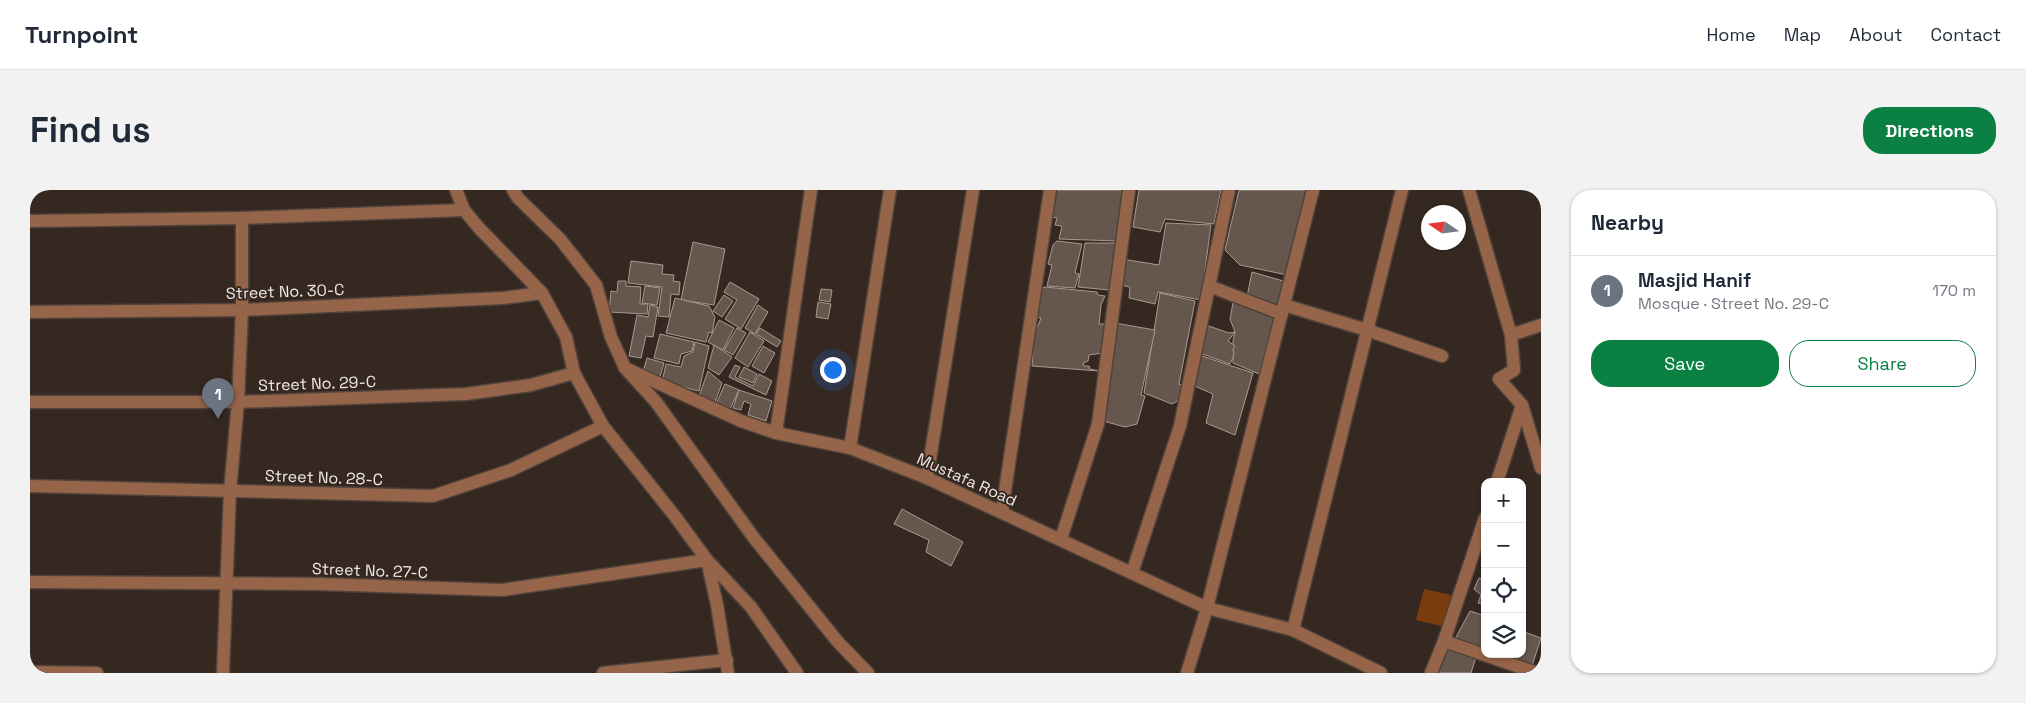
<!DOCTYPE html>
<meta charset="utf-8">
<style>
:root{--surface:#fff;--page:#f2f2f3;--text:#1f2937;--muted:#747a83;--line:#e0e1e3;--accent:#0b8043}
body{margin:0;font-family:"Space Grotesk",sans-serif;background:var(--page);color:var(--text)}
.controls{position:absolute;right:15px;bottom:15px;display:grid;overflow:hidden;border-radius:10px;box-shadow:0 1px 4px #0004}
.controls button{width:45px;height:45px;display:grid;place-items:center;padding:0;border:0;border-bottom:1px solid var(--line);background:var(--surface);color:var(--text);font:25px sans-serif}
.compass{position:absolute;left:1391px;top:15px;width:45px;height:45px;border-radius:50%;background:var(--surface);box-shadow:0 1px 4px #0004;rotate:283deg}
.you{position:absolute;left:802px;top:179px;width:18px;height:18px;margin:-12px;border:4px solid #fff;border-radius:50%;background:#1a73e8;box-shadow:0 0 0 8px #1a73e833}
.badge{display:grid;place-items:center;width:32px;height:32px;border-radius:50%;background:var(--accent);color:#fff;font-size:16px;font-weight:700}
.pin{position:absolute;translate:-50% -41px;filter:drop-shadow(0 1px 2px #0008)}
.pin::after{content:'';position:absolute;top:26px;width:18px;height:15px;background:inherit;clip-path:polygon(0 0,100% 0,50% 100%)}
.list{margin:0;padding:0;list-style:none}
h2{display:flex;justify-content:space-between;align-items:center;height:65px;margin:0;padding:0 20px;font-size:21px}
h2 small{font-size:16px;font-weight:400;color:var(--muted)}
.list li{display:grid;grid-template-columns:32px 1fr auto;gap:15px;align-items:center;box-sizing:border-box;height:70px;padding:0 20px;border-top:1px solid var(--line)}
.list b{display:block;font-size:19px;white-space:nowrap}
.list p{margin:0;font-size:16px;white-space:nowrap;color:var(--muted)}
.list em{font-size:16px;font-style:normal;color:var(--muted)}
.actions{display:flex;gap:10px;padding:15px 20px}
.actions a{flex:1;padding:11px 0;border:1px solid var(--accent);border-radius:20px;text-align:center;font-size:18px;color:var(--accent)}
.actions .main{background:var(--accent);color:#fff}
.icon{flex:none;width:28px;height:28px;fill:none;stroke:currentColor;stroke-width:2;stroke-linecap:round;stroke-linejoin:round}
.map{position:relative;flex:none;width:1511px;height:483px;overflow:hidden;border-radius:20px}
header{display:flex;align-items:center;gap:30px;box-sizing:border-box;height:70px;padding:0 25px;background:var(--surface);border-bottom:1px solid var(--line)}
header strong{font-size:24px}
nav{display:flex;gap:28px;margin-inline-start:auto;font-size:18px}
.intro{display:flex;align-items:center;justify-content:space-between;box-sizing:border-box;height:120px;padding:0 30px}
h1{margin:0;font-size:35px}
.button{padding:12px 22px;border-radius:20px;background:var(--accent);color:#fff;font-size:18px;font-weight:700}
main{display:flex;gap:30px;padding:0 30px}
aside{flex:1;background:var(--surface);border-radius:20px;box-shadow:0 1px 4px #0004}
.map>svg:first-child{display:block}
.green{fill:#7b3c10}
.building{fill:#65564e;stroke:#a99990}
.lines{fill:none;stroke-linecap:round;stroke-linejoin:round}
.minor-casing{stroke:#4f433c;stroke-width:15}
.minor{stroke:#966448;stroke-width:12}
.labels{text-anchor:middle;stroke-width:4;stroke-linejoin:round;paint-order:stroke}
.street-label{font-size:16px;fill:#f0e7e3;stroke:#352821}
</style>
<header>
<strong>Turnpoint</strong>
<nav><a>Home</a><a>Map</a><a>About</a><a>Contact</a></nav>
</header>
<div class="intro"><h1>Find us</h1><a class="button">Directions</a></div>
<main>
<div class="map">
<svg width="1511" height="483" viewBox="0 0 1511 483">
<rect width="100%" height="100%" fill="#352821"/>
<path class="green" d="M 1394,399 L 1425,406 L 1416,437 L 1386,430 Z"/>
<g class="building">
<path d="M 1023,0 L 1096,0 L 1088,51 L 1029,49 L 1032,36 L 1025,35 L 1027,28 L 1018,26 Z"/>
<path d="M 1109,0 L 1191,0 L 1184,34 L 1135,29 L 1130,42 L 1103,37 Z"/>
<path d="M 1209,0 L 1281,0 L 1257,85 L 1210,75 L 1195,60 Z"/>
<path d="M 1136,33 L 1181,35 L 1171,110 L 1128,102 L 1125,114 L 1099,108 L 1100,97 L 1090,95 L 1092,69 L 1129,75 Z"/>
<path d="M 1027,51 L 1052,54 L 1045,83 L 1049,84 L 1045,98 L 1017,96 L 1022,75 L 1018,74 L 1023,55 Z"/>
<path d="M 663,52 L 695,59 L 684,115 L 651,110 Z"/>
<path d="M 1055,53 L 1090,53 L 1079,100 L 1048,97 Z"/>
<path d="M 601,71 L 633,75 L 632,84 L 644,85 L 643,91 L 650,92 L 649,105 L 641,104 L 639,127 L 628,126 L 632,97 L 598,93 Z"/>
<path d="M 1222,82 L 1257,92 L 1246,118 L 1217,107 Z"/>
<path d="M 588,91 L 596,91 L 596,96 L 611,97 L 610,114 L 618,114 L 617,124 L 579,122 L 581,101 L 587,102 Z"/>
<path d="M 700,92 L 729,109 L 711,139 L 695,129 L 707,110 L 694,102 Z"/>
<path d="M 615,96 L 630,98 L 627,115 L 612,113 Z"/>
<path d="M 1015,97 L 1067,102 L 1068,105 L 1075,106 L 1071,115 L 1069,134 L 1075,134 L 1074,142 L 1077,144 L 1073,163 L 1059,165 L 1058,171 L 1053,173 L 1054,176 L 1059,176 L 1060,179 L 1069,181 L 1002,176 L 1003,161 L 999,159 L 1005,136 L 1008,136 L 1011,128 L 1004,127 L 1007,100 Z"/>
<path d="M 791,99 L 802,100 L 800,112 L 789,110 Z"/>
<path d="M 1130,103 L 1165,111 L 1149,194 L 1155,196 L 1151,209 L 1142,214 L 1114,203 Z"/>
<path d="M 694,105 L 703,111 L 692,127 L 683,121 Z"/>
<path d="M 645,108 L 679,116 L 685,127 L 682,143 L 679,142 L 676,152 L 636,143 Z"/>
<path d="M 788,112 L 801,114 L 798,129 L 786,127 Z"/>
<path d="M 1209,112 L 1245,123 L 1229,184 L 1203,173 L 1203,151 L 1205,142 L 1200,129 L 1203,113 Z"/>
<path d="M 620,115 L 628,117 L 623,147 L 616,146 L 611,168 L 599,166 L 607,125 L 618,127 Z"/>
<path d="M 728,115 L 738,122 L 725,144 L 715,138 Z"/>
<path d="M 689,130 L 704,138 L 693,160 L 678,152 Z"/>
<path d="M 1085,133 L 1125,140 L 1111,205 L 1115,206 L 1107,234 L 1095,237 L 1066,229 Z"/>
<path d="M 1173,134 L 1199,143 L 1205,142 L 1198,151 L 1205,156 L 1203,159 L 1204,165 L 1200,174 L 1167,162 Z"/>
<path d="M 707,138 L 716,143 L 703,165 L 694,160 Z"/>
<path d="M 730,138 L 751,151 L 747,157 L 726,144 Z"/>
<path d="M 720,142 L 734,151 L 718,177 L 705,168 Z"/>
<path d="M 630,144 L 664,152 L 662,161 L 651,164 L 649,174 L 624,168 Z"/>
<path d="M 665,152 L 679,156 L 669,201 L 632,192 L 636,174 L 651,177 L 654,166 L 663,162 Z"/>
<path d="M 684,155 L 702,167 L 689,185 L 678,178 Z"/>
<path d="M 733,156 L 745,163 L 734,183 L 722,176 Z"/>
<path d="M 1163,163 L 1223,183 L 1205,245 L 1176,233 L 1183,204 L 1153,191 Z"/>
<path d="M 617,168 L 634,173 L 630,187 L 613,182 Z"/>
<path d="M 705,175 L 710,177 L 705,187 L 723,196 L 729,184 L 742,191 L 736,205 L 699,187 Z"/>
<path d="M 714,177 L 727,184 L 723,193 L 709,187 Z"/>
<path d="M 678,181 L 692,193 L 684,215 L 668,209 Z"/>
<path d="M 695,194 L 709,200 L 700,219 L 686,214 Z"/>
<path d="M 709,200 L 742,211 L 736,231 L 718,225 L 721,214 L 714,211 L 711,220 L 703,218 Z"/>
<path d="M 872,319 L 933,352 L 921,376 L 896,362 L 899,350 L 864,334 Z"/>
<path d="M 1449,388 L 1455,390 L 1455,415 L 1448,413 L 1451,405 L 1444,399 Z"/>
<path d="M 1440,421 L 1455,426 L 1455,462 L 1425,449 Z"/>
<path d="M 1492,441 L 1511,448 L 1501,479 L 1478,470 L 1480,464 L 1492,464 Z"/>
<path d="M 1416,450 L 1447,464 L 1441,483 L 1406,483 Z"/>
</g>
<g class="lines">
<defs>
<g id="minor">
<path d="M 426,0 L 434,20 L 449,38 L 512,103 L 536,147 L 544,183 L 573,236 L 644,325 L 677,370 L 721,417 L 767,483"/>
<path d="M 483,0 L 488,8 L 530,49 L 566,95 L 581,147 L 595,178 L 626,212 L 724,348 L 808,452 L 838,483"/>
<path d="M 1439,0 L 1481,145 L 1484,180 L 1469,189 L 1492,215 L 1511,278"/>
<path d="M 0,31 L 212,28 L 434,20"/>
<path d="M 1179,96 L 1252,124"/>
<path d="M 1254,115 L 1337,140 L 1412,166"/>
<path d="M 0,122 L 212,120 L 473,108 L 512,103"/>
<path d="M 1481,145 L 1511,135"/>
<path d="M 595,178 L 711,231 L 746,243 L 820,258 L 897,288 L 1177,418 L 1263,440"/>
<path d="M 0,212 L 208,212 L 436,204 L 501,195 L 544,183"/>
<path d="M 746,243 L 781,0"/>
<path d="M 820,258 L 860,0"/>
<path d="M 897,288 L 943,0"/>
<path d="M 1467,292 L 1492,215"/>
<path d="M 0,296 L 403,306 L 481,280 L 573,236"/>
<path d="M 972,321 L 1020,0"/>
<path d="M 1031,349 L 1068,234 L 1099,0"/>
<path d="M 677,370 L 687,415 L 698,483"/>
<path d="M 1102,383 L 1150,236 L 1199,0"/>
<path d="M 0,392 L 289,394 L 472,400 L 677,370"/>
<path d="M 1414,451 L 1507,483"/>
<path d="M 0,482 L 67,483"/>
<path d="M 193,483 L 200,301 L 208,212 L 212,120 L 212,28"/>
<path d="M 573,483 L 697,470"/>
<path d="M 1157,483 L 1177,418 L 1283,0"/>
<path d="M 1351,483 L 1263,440 L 1372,0"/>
<path d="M 1401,483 L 1414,451 L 1455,328"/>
</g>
</defs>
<use href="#minor" class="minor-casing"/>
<use href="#minor" class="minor"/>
</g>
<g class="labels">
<g class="street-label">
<text transform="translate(255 101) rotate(-2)" y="6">Street No. 30-C</text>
<text transform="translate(287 193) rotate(-2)" y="6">Street No. 29-C</text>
<text transform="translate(294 287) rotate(2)" y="6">Street No. 28-C</text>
<text transform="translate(937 289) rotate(24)" y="6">Mustafa Road</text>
<text transform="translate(340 380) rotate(2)" y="6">Street No. 27-C</text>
</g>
</g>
</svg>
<div class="controls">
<button>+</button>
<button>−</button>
<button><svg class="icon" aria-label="locate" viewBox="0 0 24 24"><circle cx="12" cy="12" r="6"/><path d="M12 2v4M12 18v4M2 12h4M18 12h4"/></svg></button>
<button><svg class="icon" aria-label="layers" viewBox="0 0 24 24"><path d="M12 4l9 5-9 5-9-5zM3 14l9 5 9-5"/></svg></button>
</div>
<svg class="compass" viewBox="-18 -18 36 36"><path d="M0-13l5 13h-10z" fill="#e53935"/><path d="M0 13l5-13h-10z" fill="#747a83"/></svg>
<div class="you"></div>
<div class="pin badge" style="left:188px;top:229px;background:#6b7280">1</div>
</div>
<aside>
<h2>Nearby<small></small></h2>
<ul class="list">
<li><span class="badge" style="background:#6b7280">1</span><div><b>Masjid Hanif</b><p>Mosque · Street No. 29-C</p></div><em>170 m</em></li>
</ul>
<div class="actions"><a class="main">Save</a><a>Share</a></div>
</aside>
</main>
